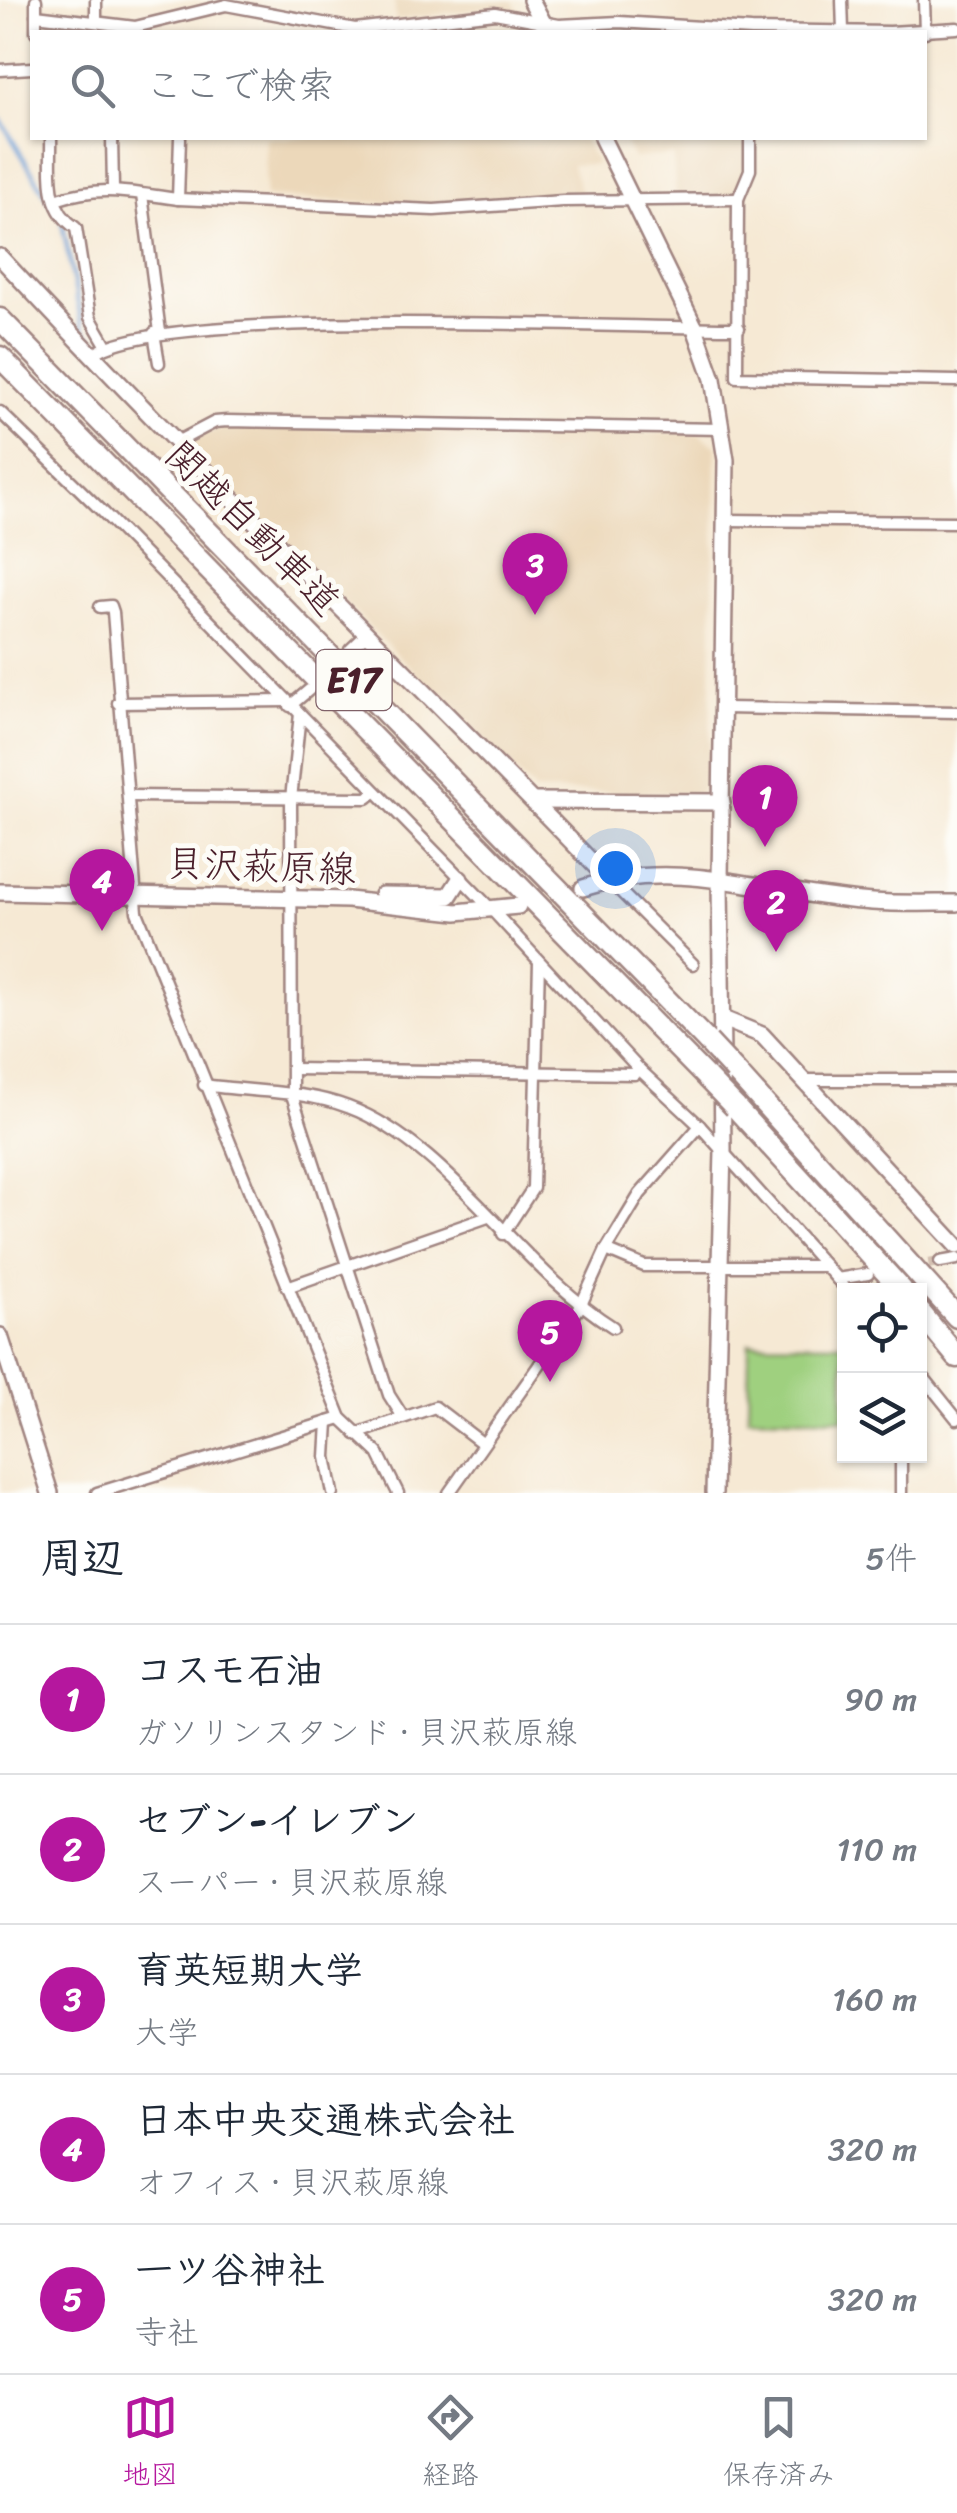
<!DOCTYPE html>
<html lang="ja">
<meta charset="utf-8">
<style>
:root{--surface:#fff;--page:#f6f6f7;--text:#1f2937;--muted:#747a83;--line:#e0e1e3;--accent:#b5179e}
body{margin:0;font-family:Sriracha,"Klee One",sans-serif;background:var(--page);color:var(--text)}
.controls{position:absolute;right:30px;bottom:30px;display:grid;overflow:hidden;border-radius:0px;box-shadow:0 2px 8px #0004}
.controls button{width:90px;height:90px;display:grid;place-items:center;padding:0;border:0;border-bottom:2px solid var(--line);background:var(--surface);color:var(--text);font:50px sans-serif}
.you{position:absolute;left:615px;top:868px;width:35px;height:35px;margin:-25px;border:8px solid #fff;border-radius:50%;background:#1a73e8;box-shadow:0 0 0 15px #1a73e833}
.badge{display:grid;place-items:center;width:65px;height:65px;border-radius:50%;background:var(--accent);color:#fff;font-size:32px;font-weight:700}
.pin{position:absolute;translate:-50% -82px;filter:drop-shadow(0 2px 5px #0008)}
.pin::after{content:'';position:absolute;top:52px;width:35px;height:30px;background:inherit;clip-path:polygon(0 0,100% 0,50% 100%)}
.list{margin:0;padding:0;list-style:none}
h2{display:flex;justify-content:space-between;align-items:center;height:130px;margin:0;padding:0 40px;font-size:42px}
h2 small{font-size:32px;font-weight:400;color:var(--muted)}
.list li{display:grid;grid-template-columns:65px 1fr auto;gap:30px;align-items:center;box-sizing:border-box;height:150px;padding:0 40px;border-top:2px solid var(--line)}
.list b{display:block;font-size:38px;white-space:nowrap}
.list p{margin:0;font-size:32px;white-space:nowrap;color:var(--muted)}
.list em{font-size:32px;font-style:normal;color:var(--muted)}
.icon{flex:none;width:55px;height:55px;fill:none;stroke:currentColor;stroke-width:2;stroke-linecap:round;stroke-linejoin:round}
.map{position:relative;flex:none;width:957px;height:1493px;overflow:hidden}
.search{position:absolute;background:var(--surface);box-shadow:0 2px 8px #0004;left:30px;right:30px;top:30px;height:110px;display:flex;align-items:center;gap:25px;box-sizing:border-box;padding:0 35px;border-radius:0px;color:var(--muted);font-size:38px}
.sheet{height:880px;background:var(--surface)}
nav{display:flex;justify-content:space-around;align-items:center;box-sizing:border-box;height:140px;border-top:2px solid var(--line);background:var(--surface);font-size:28px;color:var(--muted)}
nav a{display:grid;justify-items:center;gap:5px}
nav .on{color:var(--accent)}
.map>svg:first-child{display:block}
.built{fill:#ecd8ba}
.green{fill:#9fd07f;stroke:#747855;stroke-width:2.5}
.lines{fill:none;stroke-linecap:round;stroke-linejoin:round}
.stream{stroke:#699dd5;stroke-width:4}
.street-tunnel{stroke:#d4c1b2;stroke-width:10;stroke-dasharray:10 5;stroke-linecap:butt}
.street-casing{stroke:#a08480;stroke-width:15}
.secondary-casing{stroke:#a08480;stroke-width:20}
.highway-casing{stroke:#a08480;stroke-width:25}
.street{stroke:#fff;stroke-width:10}
.secondary{stroke:#fff;stroke-width:15}
.highway{stroke:#fff;stroke-width:20}
.highway-bridge-casing{stroke:#a08480;stroke-width:25;stroke-linecap:butt}
.highway-bridge{stroke:#fff;stroke-width:20}
.labels{text-anchor:middle;stroke-width:10;stroke-linejoin:round;paint-order:stroke}
.shield{fill:#fdfcf7;stroke:#806168;stroke-width:2.5}
.shield-label{font-size:35px;font-weight:bold;fill:#4a1f2b}
.street-label{font-size:38px;fill:#4a1f2b;stroke:#fdfcf7}
</style>
<div class="map">
<svg width="957" height="1493" viewBox="0 0 957 1493">
<rect width="100%" height="100%" fill="#fdfcf7"/>
<filter id="ink" filterUnits="userSpaceOnUse"><feTurbulence type="fractalNoise" baseFrequency=".01" numOctaves="2"/><feDisplacementMap in="SourceGraphic" scale="20" xChannelSelector="R" yChannelSelector="G"/><feConvolveMatrix kernelMatrix="1 2 1 2 8 2 1 2 1" color-interpolation-filters="sRGB"/></filter>
<filter id="wash" filterUnits="userSpaceOnUse"><feTurbulence type="fractalNoise" baseFrequency=".0048" numOctaves="4" result="noise"/><feDisplacementMap in="SourceGraphic" scale="40" xChannelSelector="R" yChannelSelector="G"/><feGaussianBlur stdDeviation="2.25" result="paint"/><feColorMatrix in="noise" values="0 0 0 0 0 0 0 0 0 0 0 0 0 0 0 0 0 1.4 0 .05"/><feComposite in="paint" operator="in"/></filter>
<g filter="url(#wash)">
<rect width="100%" height="100%" fill="#f6e9d4"/>
<g class="built">
<path d="M 394,0 L 512,0 L 520,14 L 493,7 L 396,20 Z"/>
<path d="M 266,138 L 583,138 L 597,164 L 572,165 L 582,196 L 432,205 L 265,197 Z"/>
<path d="M 622,138 L 746,138 L 746,169 L 737,196 L 676,196 L 673,155 L 633,158 Z"/>
<path d="M 224,427 L 699,434 L 716,446 L 709,780 L 700,793 L 535,791 L 192,451 L 190,441 Z"/>
</g>
<path class="green" d="M 749,1343 L 844,1344 L 844,1419 L 748,1417 Z"/>
<g class="lines">
<g class="stream">
<path d="M 0,119 L 52,205"/>
<path d="M 62,222 L 83,329 L 143,396"/>
</g>
</g>
</g>
<g filter="url(#ink)">
<g class="lines">
<path class="street-tunnel" d="M 884,1271 L 940,1262"/>
<defs>
<g id="street">
<path d="M 96,0 L 96,21"/>
<path d="M 842,0 L 843,31"/>
<path d="M 924,0 L 925,32"/>
<path d="M 36,15 L 135,27 L 226,5 L 355,29 L 495,13 L 559,25 L 619,22 L 751,30 L 890,32 L 957,28"/>
<path d="M 36,32 L 36,0"/>
<path d="M 0,70 L 32,68"/>
<path d="M 51,138 C 52,170 44,207 76,228 L 90,317 L 105,343"/>
<path d="M 112,138 L 113,188"/>
<path d="M 750,138 L 750,170 L 738,199 L 737,377 L 957,381"/>
<path d="M 142,195 L 160,332"/>
<path d="M 178,199 L 434,210 L 563,201 L 738,199"/>
<path d="M 55,200 C 103,184 130,193 178,199 L 180,138"/>
<path d="M 154,333 L 159,363"/>
<path d="M 92,356 C 145,304 636,329 739,328"/>
<path d="M 0,412 L 104,513 L 492,910 L 640,1070 L 700,1126 L 847,1290"/>
<path d="M 175,443 L 215,422 L 227,421 L 723,429"/>
<path d="M 727,520 L 957,522"/>
<path d="M 100,607 L 111,606 L 113,612 L 137,912 L 341,1418 L 378,1453 L 398,1493"/>
<path d="M 350,650 L 368,633"/>
<path d="M 118,703 L 286,701"/>
<path d="M 290,706 L 309,690"/>
<path d="M 724,708 L 957,712"/>
<path d="M 300,714 L 291,799 L 292,1095 L 389,1395 L 403,1417"/>
<path d="M 129,796 L 367,798 L 373,793"/>
<path d="M 609,880 L 693,964"/>
<path d="M 293,1069 L 634,1074 L 640,1070"/>
<path d="M 805,1080 L 957,1080"/>
<path d="M 204,1085 C 251,1092 304,1090 348,1107 C 448,1144 520,1269 613,1327"/>
<path d="M 503,1234 L 533,1188 L 539,962"/>
<path d="M 606,1250 L 644,1266 L 824,1266"/>
<path d="M 940,1262 L 957,1259"/>
<path d="M 837,1279 L 868,1274"/>
<path d="M 287,1287 L 488,1217"/>
<path d="M 920,1373 L 957,1419"/>
<path d="M 328,1422 L 326,1457 L 333,1493"/>
<path d="M 356,1434 L 435,1407 L 482,1443"/>
<path d="M 97,1493 L 341,1418"/>
<path d="M 449,1493 L 580,1307 L 606,1250 L 640,1194 L 700,1126"/>
<path d="M 901,1493 L 901,1456"/>
</g>
<g id="secondary">
<path d="M 531,0 L 548,32"/>
<path d="M 602,138 L 695,328 L 713,379 L 726,460 L 720,880 L 723,1150 L 714,1493"/>
<path d="M 0,257 C 197,470 407,670 608,879"/>
<path d="M 533,801 L 722,802"/>
<path d="M 583,888 C 679,856 775,896 872,902 C 900,904 929,903 957,903"/>
<path d="M 0,892 L 348,900 L 457,912 L 518,906"/>
<path d="M 382,895 L 449,896 L 460,879"/>
<path d="M 723,1019 L 762,1035 L 957,1246"/>
<path d="M 0,1336 L 50,1493"/>
</g>
<g id="highway">
<path d="M 0,319 L 708,1042"/>
<path d="M 0,357 L 707,1078"/>
<path d="M 735,1071 L 957,1317"/>
<path d="M 735,1107 L 902,1290"/>
<path d="M 920,1312 L 957,1357"/>
</g>
</defs>
<use href="#street" class="street-casing"/>
<use href="#secondary" class="secondary-casing"/>
<use href="#highway" class="highway-casing"/>
<use href="#street" class="street"/>
<use href="#secondary" class="secondary"/>
<use href="#highway" class="highway"/>
<defs>
<g id="highway-bridge">
<path d="M 708,1042 L 735,1071"/>
<path d="M 707,1078 L 735,1107"/>
</g>
</defs>
<use href="#highway-bridge" class="highway-bridge-casing"/>
<use href="#highway-bridge" class="highway-bridge"/>
</g>
</g>
<g class="labels">
<rect class="shield" x="316.5" y="650" width="75" height="60" rx="8"/>
<g class="shield-label">
<text x="354" y="692">E17</text>
</g>
<g class="street-label">
<text transform="translate(253 528) rotate(45)" y="13">関越自動車道</text>
<text transform="translate(261 866) rotate(2)" y="13">貝沢萩原線</text>
</g>
</g>
</svg>
<div class="controls">
<button><svg class="icon" aria-label="locate" viewBox="0 0 24 24"><circle cx="12" cy="12" r="6"/><path d="M12 2v4M12 18v4M2 12h4M18 12h4"/></svg></button>
<button><svg class="icon" aria-label="layers" viewBox="0 0 24 24"><path d="M12 4l9 5-9 5-9-5zM3 14l9 5 9-5"/></svg></button>
</div>
<div class="you"></div>
<div class="pin badge" style="left:765px;top:847px">1</div>
<div class="pin badge" style="left:776px;top:952px">2</div>
<div class="pin badge" style="left:535px;top:615px">3</div>
<div class="pin badge" style="left:102px;top:931px">4</div>
<div class="pin badge" style="left:550px;top:1382px">5</div>
<div class="search"><svg class="icon" aria-label="search" viewBox="0 0 24 24"><circle cx="10" cy="10" r="6"/><path d="M15 15l6 6"/></svg>ここで検索</div>
</div>
<section class="sheet">
<h2>周辺<small>5件</small></h2>
<ul class="list">
<li><span class="badge">1</span><div><b>コスモ石油</b><p>ガソリンスタンド · 貝沢萩原線</p></div><em>90 m</em></li>
<li><span class="badge">2</span><div><b>セブン-イレブン</b><p>スーパー · 貝沢萩原線</p></div><em>110 m</em></li>
<li><span class="badge">3</span><div><b>育英短期大学</b><p>大学</p></div><em>160 m</em></li>
<li><span class="badge">4</span><div><b>日本中央交通株式会社</b><p>オフィス · 貝沢萩原線</p></div><em>320 m</em></li>
<li><span class="badge">5</span><div><b>一ツ谷神社</b><p>寺社</p></div><em>320 m</em></li>
</ul>
</section>
<nav>
<a class="on"><svg class="icon" aria-label="map" viewBox="0 0 24 24"><path d="M3 6l6-2 6 2 6-2v14l-6 2-6-2-6 2zM9 4v14M15 6v14"/></svg>地図</a>
<a><svg class="icon" aria-label="directions" viewBox="0 0 24 24"><path d="M12 3l9 9-9 9-9-9zM9 14v-3h6M13 9l2 2-2 2"/></svg>経路</a>
<a><svg class="icon" aria-label="saved" viewBox="0 0 24 24"><path d="M7 4h10v16l-5-4-5 4z"/></svg>保存済み</a>
</nav>
